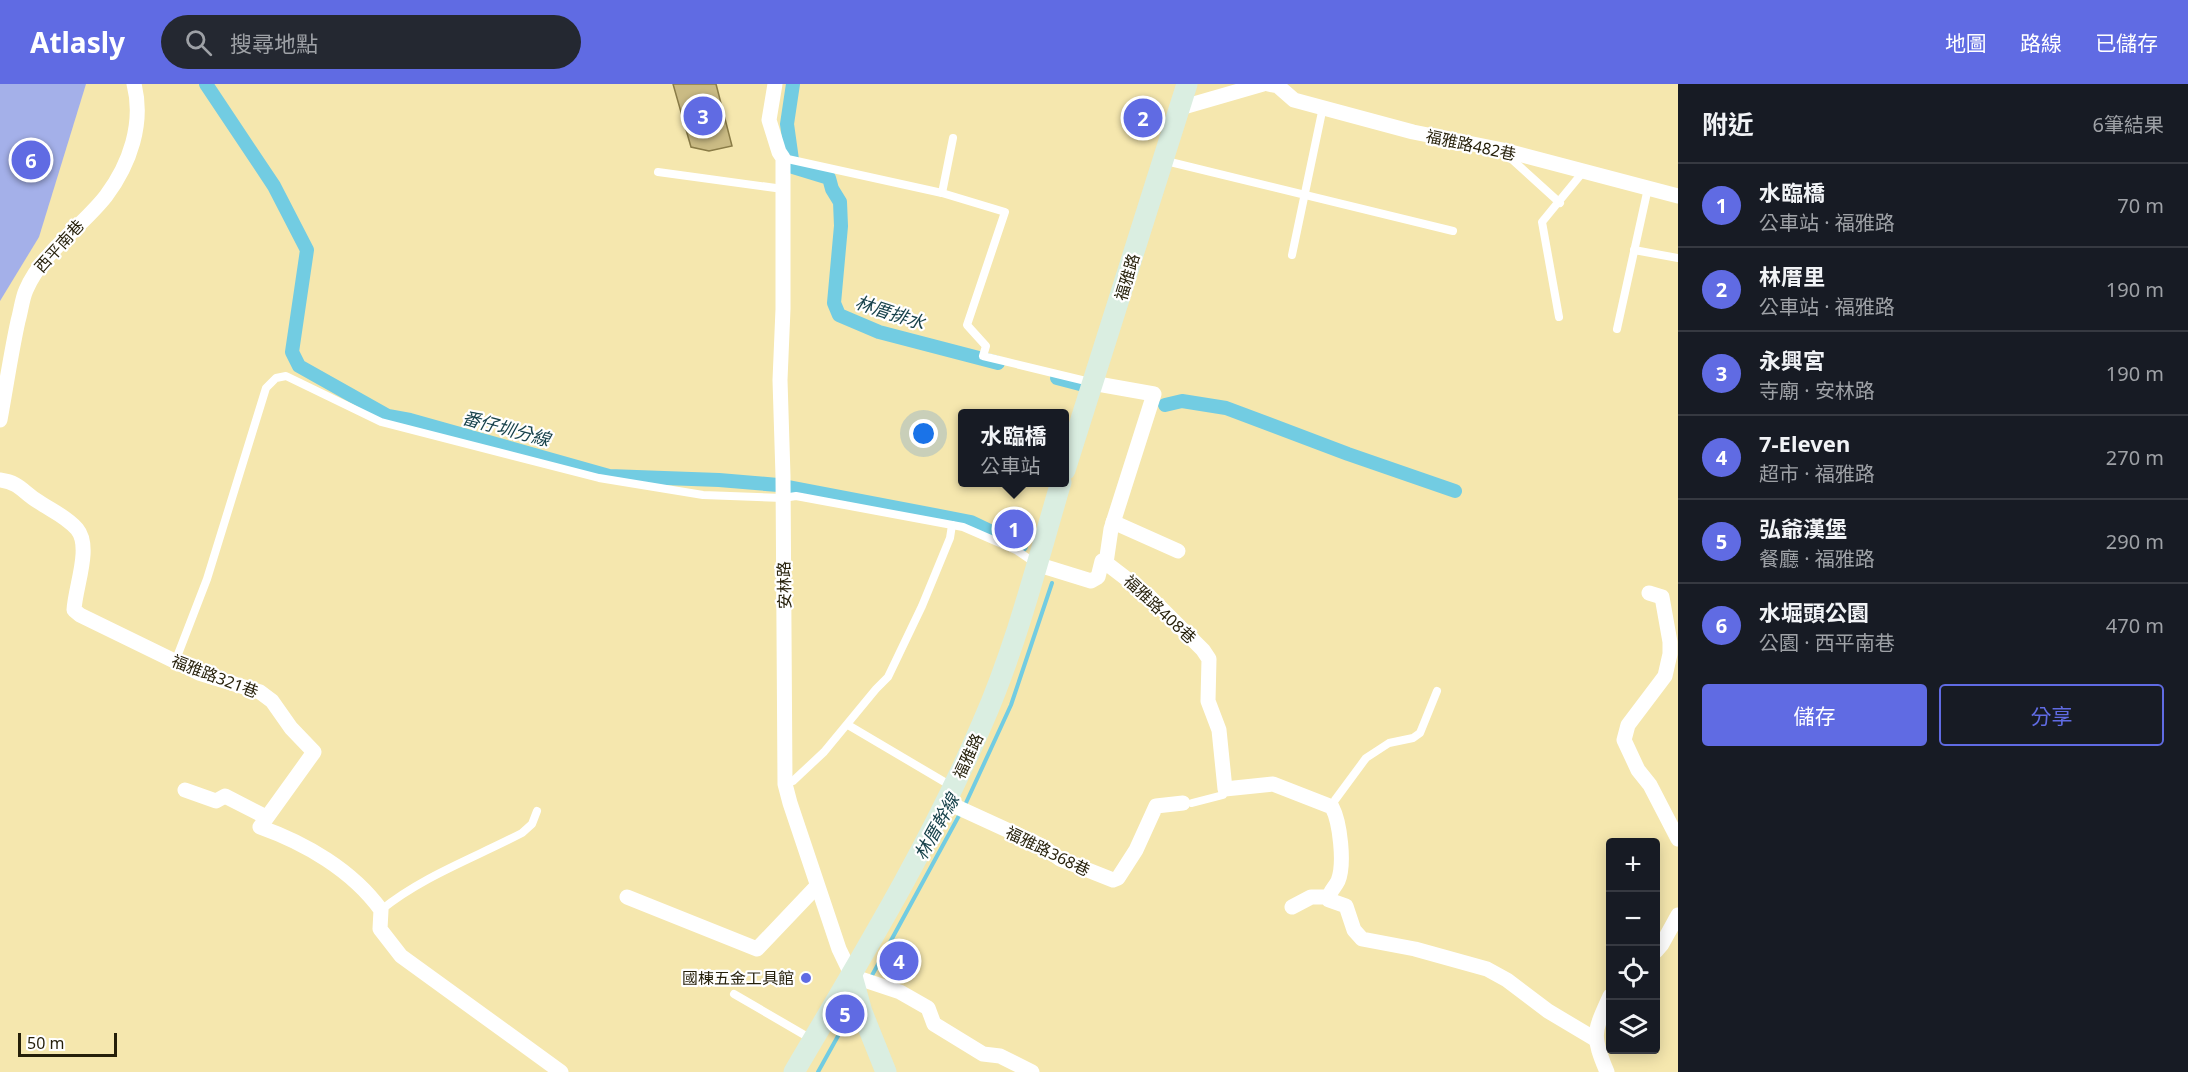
<!DOCTYPE html>
<html lang="zh-TW">
<meta charset="utf-8">
<style>
:root{--surface:#171b24;--page:#242831;--text:#f1f3f6;--muted:#9ea1a6;--line:#363941;--accent:#606be3}
body{margin:0;font-family:"Noto Sans","Noto Sans TC",sans-serif;background:var(--page);color:var(--text)}
.controls{position:absolute;right:18px;bottom:18px;display:grid;overflow:hidden;border-radius:6px;box-shadow:0 3px 15px #0003}
.controls button{width:54px;height:54px;display:grid;place-items:center;padding:0;border:0;border-bottom:2px solid var(--line);background:var(--surface);color:var(--text);font:30px sans-serif}
.scale{position:absolute;left:18px;bottom:15px;width:99px;box-sizing:border-box;padding-left:6px;border:3px solid #251f09;border-top:0;font-size:16px;line-height:21px;white-space:nowrap;color:#251f09;-webkit-text-stroke:4px #fff;paint-order:stroke}
.you{position:absolute;left:924px;top:350px;width:21px;height:21px;margin:-15px;border:4px solid #fff;border-radius:50%;background:#1a73e8;box-shadow:0 0 0 9px #1a73e833}
.badge{display:grid;place-items:center;width:39px;height:39px;border-radius:50%;background:var(--accent);color:#fff;font-size:20px;font-weight:700}
.pin{position:absolute;translate:-50% -50%;border:3px solid #fff;box-shadow:0 2px 6px #0006}
.popup{position:absolute;left:958px;top:325px;width:111px;height:78px;box-sizing:border-box;display:grid;place-content:center;border-radius:6px;background:var(--surface);filter:drop-shadow(0 2px 4px #0005);font-size:20px;white-space:nowrap;color:var(--muted)}
.popup b{font-size:22px;color:var(--text)}
.popup::after{content:'';position:absolute;left:50%;top:100%;margin-left:-12px;border:12px solid transparent;border-top-color:var(--surface)}
.list{margin:0;padding:0;list-style:none}
h2{display:flex;justify-content:space-between;align-items:center;height:78px;margin:0;padding:0 24px;font-size:26px}
h2 small{font-size:20px;font-weight:400;color:var(--muted)}
.list li{display:grid;grid-template-columns:39px 1fr auto;gap:18px;align-items:center;box-sizing:border-box;height:84px;padding:0 24px;border-top:2px solid var(--line)}
.list b{display:block;font-size:22px;white-space:nowrap}
.list p{margin:0;font-size:20px;white-space:nowrap;color:var(--muted)}
.list em{font-size:20px;font-style:normal;color:var(--muted)}
.actions{display:flex;gap:12px;padding:18px 24px}
.actions a{flex:1;padding:14px 0;border:2px solid var(--accent);border-radius:6px;text-align:center;font-size:21px;color:var(--accent)}
.actions .main{background:var(--accent);color:#fff}
.icon{flex:none;width:33px;height:33px;fill:none;stroke:currentColor;stroke-width:2;stroke-linecap:round;stroke-linejoin:round}
.map{position:relative;flex:none;width:1678px;height:988px;overflow:hidden}
header{display:flex;align-items:center;gap:36px;box-sizing:border-box;height:84px;padding:0 30px;background:var(--accent);color:#fff}
header strong{font-size:28px}
nav{display:flex;gap:33px;margin-inline-start:auto;font-size:21px}
.search{width:420px;height:54px;background:var(--page);display:flex;align-items:center;gap:15px;box-sizing:border-box;padding:0 21px;border-radius:33px;color:var(--muted);font-size:22px}
main{display:flex}
aside{flex:1;background:var(--surface)}
.map>svg:first-child{display:block}
.green{fill:#a4b0e9}
.lines{fill:none;stroke-linecap:round;stroke-linejoin:round}
.stream{stroke:#72cce2;stroke-width:4}
.canal{stroke:#72cce2;stroke-width:14}
.building{fill:#cabb84;stroke:#8a7c47;stroke-width:1.5}
.lane{stroke:#fff;stroke-width:8}
.street{stroke:#fff;stroke-width:15}
.secondary{stroke:#daeee1;stroke-width:21}
.poi-dot{fill:#606be3;stroke:#fff;stroke-width:2}
.labels{text-anchor:middle;stroke-width:4.5;stroke-linejoin:round;paint-order:stroke}
.street-label{font-size:16px;fill:#251f09;stroke:#fff}
.poi-label{font-size:16px;fill:#251f09;stroke:#fff;text-anchor:end}
.water-label{font-size:18px;font-style:italic;fill:#18424b;stroke:#fff}
</style>
<header>
<strong>Atlasly</strong>
<div class="search"><svg class="icon" aria-label="search" viewBox="0 0 24 24"><circle cx="10" cy="10" r="6"/><path d="M15 15l6 6"/></svg>搜尋地點</div>
<nav><a>地圖</a><a>路線</a><a>已儲存</a></nav>
</header>
<main>
<div class="map">
<svg width="1678" height="988" viewBox="0 0 1678 988">
<rect width="100%" height="100%" fill="#f5e7ae"/>
<path class="green" d="M 0,0 L 86,0 L 39,153 L 0,217 Z"/>
<g class="lines">
<g class="stream">
<path d="M 965,721 L 1011,621 L 1052,499"/>
<path d="M 870,895 L 961,728"/>
<path d="M 818,988 L 853,925"/>
</g>
<g class="canal">
<path d="M 206,0 L 274,102 L 307,166 L 292,268 L 299,282 L 388,332 L 410,336 L 609,392 L 719,396 L 778,401 L 971,438 L 1021,462"/>
<path d="M 793,0 L 787,40 L 793,83 L 829,94 L 832,105 L 840,118 L 841,142 L 834,219 L 839,231 L 879,248 L 998,279"/>
<path d="M 1057,294 L 1080,300"/>
<path d="M 1165,321 L 1182,317 L 1226,324 L 1348,370 L 1455,407"/>
</g>
</g>
<path class="building" d="M 673,0 L 716,0 L 732,62 L 709,67 L 691,63 Z"/>
<g class="lines">
<g class="lane">
<path d="M 1506,70 L 1560,119"/>
<path d="M 783,74 L 942,109 L 1005,128 L 967,241 L 986,262 L 983,272 L 1090,298"/>
<path d="M 1166,77 L 1453,147"/>
<path d="M 658,88 L 783,105"/>
<path d="M 942,109 L 953,54"/>
<path d="M 1634,166 L 1678,174"/>
<path d="M 1292,171 L 1323,23"/>
<path d="M 1559,233 L 1542,138 L 1583,88"/>
<path d="M 1617,245 L 1648,104"/>
<path d="M 175,578 L 207,495 L 266,304 L 276,294 L 286,292 L 381,338 L 599,394 L 703,411 L 783,414 L 796,412 L 963,443 L 1016,466 L 1035,479"/>
<path d="M 848,641 L 953,703"/>
<path d="M 785,700 L 793,697 L 824,668 L 876,605 L 888,593 L 922,522 L 950,454 L 952,441"/>
<path d="M 1192,719 L 1223,711 L 1225,705"/>
<path d="M 1332,723 L 1335,716 L 1366,674 L 1389,659 L 1413,654 L 1420,649 L 1437,607"/>
<path d="M 381,826 C 423,792 474,774 522,749 L 532,740 L 537,727"/>
<path d="M 734,910 L 813,956"/>
</g>
<g class="street">
<path d="M 775,0 L 769,36 L 779,68 L 783,74 L 783,225 L 780,296 L 783,392 L 785,700 L 790,719 L 839,865 L 852,892 L 900,908 L 928,924 L 934,940 L 983,970 L 1000,972 L 1032,988"/>
<path d="M 1268,0 L 1278,2 L 1294,16 L 1413,48 L 1503,66 L 1678,112"/>
<path d="M 1180,24 L 1263,0"/>
<path d="M 1092,299 L 1154,310 L 1111,445 L 1106,479"/>
<path d="M 0,336 C 6,303 11,269 18,237 C 21,227 22,215 26,206 C 43,167 81,144 106,112 C 130,80 144,39 134,0"/>
<path d="M 0,396 C 21,399 22,408 39,418 C 51,426 67,433 77,445 C 92,463 75,503 74,526 L 80,531 L 199,589 L 260,608 L 272,617 L 291,644 L 314,668 L 260,743 C 305,759 352,786 381,826 L 380,845 L 401,872 L 561,988"/>
<path d="M 1113,438 L 1178,467"/>
<path d="M 1036,480 L 1091,497 L 1098,493 L 1102,477 L 1106,479 L 1149,512 L 1203,566 L 1209,575 L 1208,617 L 1219,646 L 1225,705 L 1273,700 L 1332,723 C 1340,738 1345,780 1338,797 C 1335,803 1330,807 1329,813"/>
<path d="M 1649,509 L 1662,513 L 1670,558 L 1670,570 L 1665,592 L 1628,641 L 1624,656 L 1638,686 L 1650,701 L 1678,755"/>
<path d="M 185,706 L 216,717 L 225,712 L 266,733"/>
<path d="M 946,718 L 1042,762 L 1060,775 L 1113,796 L 1118,794 L 1136,766 L 1156,722 L 1183,719"/>
<path d="M 627,813 L 757,865 L 817,802"/>
<path d="M 1292,823 L 1311,813 L 1329,813 L 1329,816 L 1346,822 L 1354,846 L 1362,855 L 1415,865 L 1487,885 L 1507,896 L 1548,927 L 1595,955"/>
<path d="M 1656,867 L 1662,860 L 1678,831"/>
<path d="M 1607,988 C 1591,950 1594,948 1610,912"/>
</g>
<g class="secondary">
<path d="M 1065,386 L 1187,0"/>
<path d="M 852,892 L 862,928 L 886,988"/>
<path d="M 794,988 C 861,874 930,761 982,640 C 1016,563 1037,479 1061,398"/>
</g>
</g>
<circle class="poi-dot" cx="806" cy="894" r="6"/>
<g class="labels">
<g class="street-label">
<text transform="translate(1471 61) rotate(12)" y="6">福雅路482巷</text>
<text transform="translate(59 162) rotate(-48)" y="6">西平南巷</text>
<text transform="translate(1127 193) rotate(-73)" y="6">福雅路</text>
<text transform="translate(784 501) rotate(-91)" y="6">安林路</text>
<text transform="translate(1160 525) rotate(43)" y="6">福雅路408巷</text>
<text transform="translate(215 592) rotate(21)" y="6">福雅路321巷</text>
<text transform="translate(968 672) rotate(-65)" y="6">福雅路</text>
<text transform="translate(1048 767) rotate(26)" y="6">福雅路368巷</text>
</g>
<g class="poi-label">
<text x="794" y="900">國棟五金工具館</text>
</g>
<g class="water-label">
<text transform="translate(890 229) rotate(18)" y="6">林厝排水</text>
<text transform="translate(506 345) rotate(15)" y="6">番仔圳分線</text>
<text transform="translate(937 743) rotate(-61)" y="6">林厝幹線</text>
</g>
</g>
</svg>
<div class="controls">
<button>+</button>
<button>−</button>
<button><svg class="icon" aria-label="locate" viewBox="0 0 24 24"><circle cx="12" cy="12" r="6"/><path d="M12 2v4M12 18v4M2 12h4M18 12h4"/></svg></button>
<button><svg class="icon" aria-label="layers" viewBox="0 0 24 24"><path d="M12 4l9 5-9 5-9-5zM3 14l9 5 9-5"/></svg></button>
</div>
<div class="scale">50 m</div>
<div class="you"></div>
<div class="pin badge" style="left:1014px;top:445px">1</div>
<div class="popup"><b>水臨橋</b>公車站</div>
<div class="pin badge" style="left:1143px;top:34px">2</div>
<div class="pin badge" style="left:703px;top:32px">3</div>
<div class="pin badge" style="left:899px;top:877px">4</div>
<div class="pin badge" style="left:845px;top:930px">5</div>
<div class="pin badge" style="left:31px;top:76px">6</div>
</div>
<aside>
<h2>附近<small>6筆結果</small></h2>
<ul class="list">
<li><span class="badge">1</span><div><b>水臨橋</b><p>公車站 · 福雅路</p></div><em>70 m</em></li>
<li><span class="badge">2</span><div><b>林厝里</b><p>公車站 · 福雅路</p></div><em>190 m</em></li>
<li><span class="badge">3</span><div><b>永興宮</b><p>寺廟 · 安林路</p></div><em>190 m</em></li>
<li><span class="badge">4</span><div><b>7-Eleven</b><p>超市 · 福雅路</p></div><em>270 m</em></li>
<li><span class="badge">5</span><div><b>弘爺漢堡</b><p>餐廳 · 福雅路</p></div><em>290 m</em></li>
<li><span class="badge">6</span><div><b>水堀頭公園</b><p>公園 · 西平南巷</p></div><em>470 m</em></li>
</ul>
<div class="actions"><a class="main">儲存</a><a>分享</a></div>
</aside>
</main>
